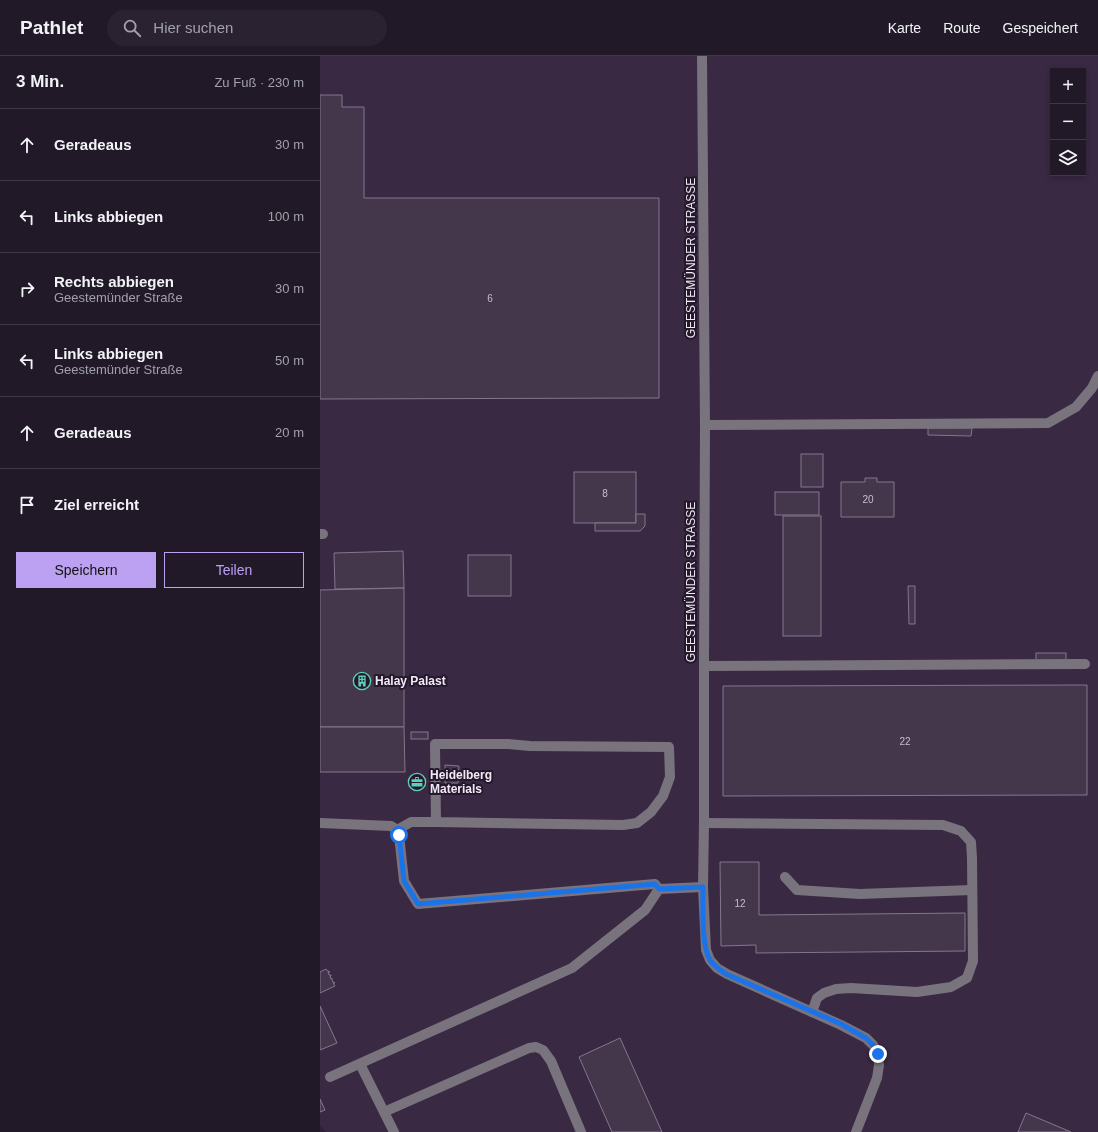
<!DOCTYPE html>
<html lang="de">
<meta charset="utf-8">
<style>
:root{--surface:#221928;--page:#2a2230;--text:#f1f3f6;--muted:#a2a0a8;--line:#3f3845;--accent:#bca0f2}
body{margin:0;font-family:Helvetica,sans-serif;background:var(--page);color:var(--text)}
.controls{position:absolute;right:12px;top:12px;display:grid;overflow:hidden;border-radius:0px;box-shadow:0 2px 6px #0003}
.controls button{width:36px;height:36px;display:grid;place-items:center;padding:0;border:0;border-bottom:1px solid var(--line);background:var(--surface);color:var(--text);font:20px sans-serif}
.stop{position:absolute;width:12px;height:12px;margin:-9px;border:3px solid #1a73e8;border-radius:50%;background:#fff}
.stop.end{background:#1a73e8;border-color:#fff;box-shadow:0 1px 4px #0008}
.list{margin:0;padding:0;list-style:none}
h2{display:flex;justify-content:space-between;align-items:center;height:52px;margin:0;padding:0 16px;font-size:17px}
h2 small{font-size:13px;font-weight:400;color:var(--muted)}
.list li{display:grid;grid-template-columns:26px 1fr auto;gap:12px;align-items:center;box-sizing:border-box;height:72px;padding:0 16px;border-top:1px solid var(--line)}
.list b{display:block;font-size:15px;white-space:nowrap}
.list p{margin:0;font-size:13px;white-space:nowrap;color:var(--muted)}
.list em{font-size:13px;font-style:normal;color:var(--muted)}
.actions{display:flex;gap:8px;padding:12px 16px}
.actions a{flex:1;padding:9px 0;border:1px solid var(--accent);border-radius:0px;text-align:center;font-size:14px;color:var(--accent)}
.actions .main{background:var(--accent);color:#111}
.icon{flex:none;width:22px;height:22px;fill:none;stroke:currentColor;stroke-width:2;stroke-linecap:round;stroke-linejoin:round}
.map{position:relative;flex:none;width:778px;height:1076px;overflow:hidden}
header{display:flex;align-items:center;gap:24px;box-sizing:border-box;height:56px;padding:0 20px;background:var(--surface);border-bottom:1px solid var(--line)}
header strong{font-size:19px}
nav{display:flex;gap:22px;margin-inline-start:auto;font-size:14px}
.search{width:280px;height:36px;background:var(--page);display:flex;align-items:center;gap:10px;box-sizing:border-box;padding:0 14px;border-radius:22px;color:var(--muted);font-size:15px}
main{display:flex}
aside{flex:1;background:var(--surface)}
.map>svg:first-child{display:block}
.built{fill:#392943;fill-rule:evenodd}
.building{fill:#44374c;stroke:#85768e}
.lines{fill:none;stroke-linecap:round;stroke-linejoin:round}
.minor{stroke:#79737e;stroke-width:10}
.route{stroke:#1a73e8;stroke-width:5}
.labels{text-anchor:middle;stroke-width:4;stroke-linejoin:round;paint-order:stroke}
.number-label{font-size:10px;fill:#c6bccc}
.street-label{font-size:12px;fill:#f2e9f7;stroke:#24182b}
.poi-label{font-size:12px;font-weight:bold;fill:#f2e9f7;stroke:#24182b;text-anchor:start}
</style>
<header>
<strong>Pathlet</strong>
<div class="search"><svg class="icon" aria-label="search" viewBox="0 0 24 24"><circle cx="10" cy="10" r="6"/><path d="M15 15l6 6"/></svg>Hier suchen</div>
<nav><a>Karte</a><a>Route</a><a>Gespeichert</a></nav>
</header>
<main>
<aside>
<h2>3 Min.<small>Zu Fuß · 230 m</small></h2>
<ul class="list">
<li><svg class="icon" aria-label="ahead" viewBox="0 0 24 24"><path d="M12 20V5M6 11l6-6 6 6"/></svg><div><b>Geradeaus</b></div><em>30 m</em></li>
<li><svg class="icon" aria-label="left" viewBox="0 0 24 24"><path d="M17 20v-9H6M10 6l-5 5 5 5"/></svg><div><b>Links abbiegen</b></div><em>100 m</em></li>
<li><svg class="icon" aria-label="right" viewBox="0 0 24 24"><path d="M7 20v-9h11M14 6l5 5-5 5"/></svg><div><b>Rechts abbiegen</b><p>Geestemünder Straße</p></div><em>30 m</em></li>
<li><svg class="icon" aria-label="left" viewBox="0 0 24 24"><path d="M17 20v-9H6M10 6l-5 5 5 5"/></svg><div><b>Links abbiegen</b><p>Geestemünder Straße</p></div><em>50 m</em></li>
<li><svg class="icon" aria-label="ahead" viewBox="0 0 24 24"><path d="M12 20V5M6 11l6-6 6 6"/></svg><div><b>Geradeaus</b></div><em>20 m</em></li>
<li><svg class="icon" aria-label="arrive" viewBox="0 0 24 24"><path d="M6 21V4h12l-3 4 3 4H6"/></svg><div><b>Ziel erreicht</b></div></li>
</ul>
<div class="actions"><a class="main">Speichern</a><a>Teilen</a></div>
</aside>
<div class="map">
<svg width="778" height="1076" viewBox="0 0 778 1076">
<rect width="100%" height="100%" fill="#2e2135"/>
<path class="built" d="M 0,0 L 778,0 L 778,1076 L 6,1076 L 0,1069 ZM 733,15 L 763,15 L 763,117 L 733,117 Z"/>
<g class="building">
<path d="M 0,39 L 22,39 L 22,51 L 44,51 L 44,142 L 339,142 L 339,342 L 0,343 Z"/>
<path d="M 608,372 L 652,372 L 651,380 L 608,379 Z"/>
<rect x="481" y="398" width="22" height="33"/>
<rect x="254" y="416" width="62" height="51"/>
<path d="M 545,422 L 557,422 L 557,426 L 574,426 L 574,461 L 521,461 L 521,426 L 545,426 Z"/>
<rect x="455" y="436" width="44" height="23"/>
<path d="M 316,458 L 325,458 L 325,470 L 320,475 L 275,475 L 275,467 L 316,467 Z"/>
<rect x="463" y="460" width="38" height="120"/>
<path d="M 83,495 L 84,532 L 15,533 L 14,497 Z"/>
<rect x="148" y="499" width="43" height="41"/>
<path d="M 588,530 L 595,530 L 595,568 L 589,568 Z"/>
<path d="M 84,532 L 84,671 L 0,671 L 0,534 Z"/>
<rect x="716" y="597" width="30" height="9"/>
<path d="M 767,629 L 767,739 L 403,740 L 403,630 Z"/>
<path d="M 0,671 L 84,671 L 85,716 L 0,716 Z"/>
<rect x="91" y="676" width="17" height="7"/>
<path d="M 125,709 L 139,710 L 138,727 L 125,727 Z"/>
<path d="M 400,806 L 439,806 L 439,859 L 645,857 L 645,895 L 436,897 L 436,889 L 401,890 Z"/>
<path d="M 6,913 L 8,915 L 10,916 L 8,916 L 9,919 L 11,919 L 11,920 L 10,920 L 11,923 L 12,922 L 12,924 L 13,926 L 14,926 L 15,927 L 13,927 L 15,930 L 0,937 L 0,916 Z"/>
<path d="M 0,950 L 17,987 L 0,994 Z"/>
<path d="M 300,982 L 342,1076 L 292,1076 L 259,1001 Z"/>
<path d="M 0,1043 L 5,1054 L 0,1056 Z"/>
<path d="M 706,1057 L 751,1076 L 698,1076 Z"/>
</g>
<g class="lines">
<g class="minor">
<path d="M 382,0 L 385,369 L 384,610 L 384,767 L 383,831 L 386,894 L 390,904 L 397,912 L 407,918 L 521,969 L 546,982 L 553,989 L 558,998 L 559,1009 L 557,1022 L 536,1076"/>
<path d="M 385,369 L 728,367 L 756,351 L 772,332 L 778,320"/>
<path d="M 0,478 L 3,478"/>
<path d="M 384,610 L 765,608"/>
<path d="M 0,767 L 71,770 L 77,774 L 79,779 L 84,825 L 98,848 L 335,828 L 339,833"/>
<path d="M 384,767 L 623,769 L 641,775 L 651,786 L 652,802 L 653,905 L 647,922 L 631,931 L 597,936 L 531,932 L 516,933 L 504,937 L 497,942 L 492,956"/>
<path d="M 77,774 L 91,766 L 116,766 L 303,769 L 317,767 L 331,756 L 343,740 L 350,721 L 349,691 L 210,690 L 188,688 L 115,688 L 116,766"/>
<path d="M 465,821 L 477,834 L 540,838 L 652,834"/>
<path d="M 40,1008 L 74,1076"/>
<path d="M 10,1021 L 252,912 L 325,854 L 339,833 L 383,831"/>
<path d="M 64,1056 L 209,992 L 216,991 L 223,994 L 231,1005 L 261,1076"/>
</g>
</g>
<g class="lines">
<path class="route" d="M 79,779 L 84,825 L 98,848 L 335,828 L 339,833 L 383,831 C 383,850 381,889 390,904 C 394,910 400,914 406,918 L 521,968 L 546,982 L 553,989 L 558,998"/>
</g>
<defs>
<symbol id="building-ring" viewBox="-11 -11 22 22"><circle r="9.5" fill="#24182b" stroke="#5dceb8" stroke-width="1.5"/><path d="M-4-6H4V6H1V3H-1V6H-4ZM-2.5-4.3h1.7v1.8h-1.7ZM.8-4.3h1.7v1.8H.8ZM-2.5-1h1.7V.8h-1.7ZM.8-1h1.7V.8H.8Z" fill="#5dceb8"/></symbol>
<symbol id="office-ring" viewBox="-11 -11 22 22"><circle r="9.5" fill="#24182b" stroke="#5dceb8" stroke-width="1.5"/><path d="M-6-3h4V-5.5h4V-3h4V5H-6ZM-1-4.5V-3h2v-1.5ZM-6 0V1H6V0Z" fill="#5dceb8"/></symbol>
</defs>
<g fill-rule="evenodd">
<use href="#building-ring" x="32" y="615" width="20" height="20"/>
<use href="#office-ring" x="87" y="716" width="20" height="20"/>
</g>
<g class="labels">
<g class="number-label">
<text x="170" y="246">6</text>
<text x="285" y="441">8</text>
<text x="548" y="447">20</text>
<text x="585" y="689">22</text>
<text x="420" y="851">12</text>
</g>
<g class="street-label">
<text transform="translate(371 202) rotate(-90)" y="4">GEESTEMÜNDER STRASSE</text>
<text transform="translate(371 526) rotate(-90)" y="4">GEESTEMÜNDER STRASSE</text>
</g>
<g class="poi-label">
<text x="55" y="629">Halay Palast</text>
<text x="110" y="723">Heidelberg<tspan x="110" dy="14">Materials</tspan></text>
</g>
</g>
</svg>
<div class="controls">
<button>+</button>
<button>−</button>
<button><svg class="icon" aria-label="layers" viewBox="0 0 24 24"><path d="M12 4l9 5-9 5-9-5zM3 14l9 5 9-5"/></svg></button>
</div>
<div class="stop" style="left:79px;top:779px"></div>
<div class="stop end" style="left:558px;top:998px"></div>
</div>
</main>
